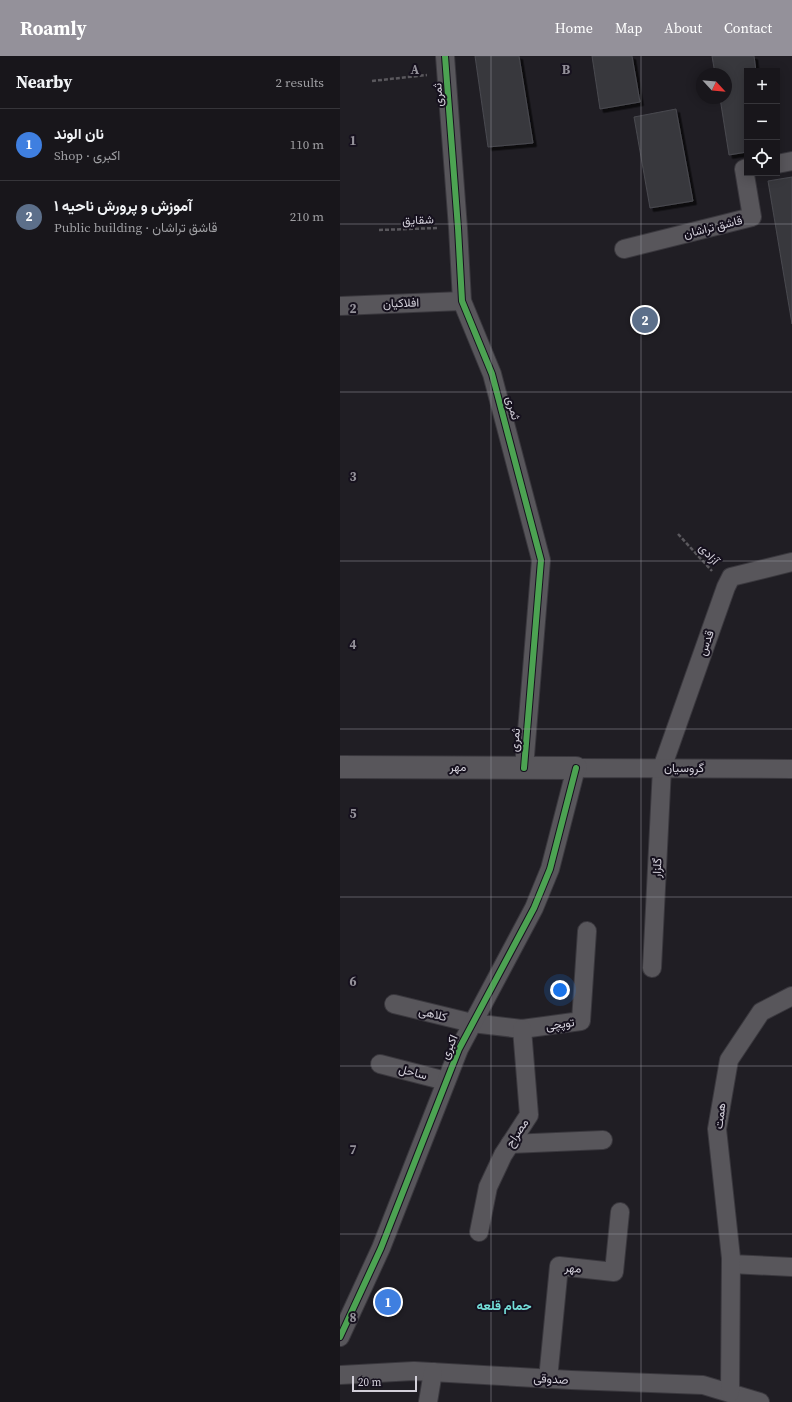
<!DOCTYPE html>
<meta charset="utf-8">
<style>
:root{--surface:#18161b;--page:#211f24;--text:#f1f3f6;--muted:#9f9fa3;--line:#36353a;--accent:#94919a}
body{margin:0;font-family:"Source Serif 4",Vazirmatn,serif;background:var(--page);color:var(--text)}
.controls{position:absolute;right:12px;top:12px;display:grid;overflow:hidden;border-radius:0px;box-shadow:0 2px 10px #0003}
.controls button{width:36px;height:36px;display:grid;place-items:center;padding:0;border:0;border-bottom:1px solid var(--line);background:var(--surface);color:var(--text);font:20px sans-serif}
.compass{position:absolute;left:356px;top:12px;width:36px;height:36px;border-radius:50%;background:var(--surface);box-shadow:0 2px 10px #0003;rotate:116deg}
.scale{position:absolute;left:12px;bottom:10px;width:65px;box-sizing:border-box;padding-left:4px;border:2px solid #d2cfd9;border-top:0;font-size:11px;line-height:14px;white-space:nowrap;color:#d2cfd9;-webkit-text-stroke:3px #16111e;paint-order:stroke}
.you{position:absolute;left:220px;top:934px;width:14px;height:14px;margin:-10px;border:3px solid #fff;border-radius:50%;background:#1a73e8;box-shadow:0 0 0 6px #1a73e833}
.badge{display:grid;place-items:center;width:26px;height:26px;border-radius:50%;background:var(--accent);color:#fff;font-size:13px;font-weight:700}
.pin{position:absolute;translate:-50% -50%;border:2px solid #fff;box-shadow:0 1px 4px #0006}
.list{margin:0;padding:0;list-style:none}
h2{display:flex;justify-content:space-between;align-items:center;height:52px;margin:0;padding:0 16px;font-size:17px}
h2 small{font-size:13px;font-weight:400;color:var(--muted)}
.list li{display:grid;grid-template-columns:26px 1fr auto;gap:12px;align-items:center;box-sizing:border-box;height:72px;padding:0 16px;border-top:1px solid var(--line)}
.list b{display:block;font-size:15px;white-space:nowrap}
.list p{margin:0;font-size:13px;white-space:nowrap;color:var(--muted)}
.list em{font-size:13px;font-style:normal;color:var(--muted)}
.icon{flex:none;width:22px;height:22px;fill:none;stroke:currentColor;stroke-width:2;stroke-linecap:round;stroke-linejoin:round}
.map{position:relative;flex:none;width:452px;height:1346px;overflow:hidden}
header{display:flex;align-items:center;gap:24px;box-sizing:border-box;height:56px;padding:0 20px;background:var(--accent);color:#fff}
header strong{font-size:19px}
nav{display:flex;gap:22px;margin-inline-start:auto;font-size:14px}
main{display:flex}
aside{flex:1;background:var(--surface)}
.map>svg:first-child{display:block}
.building{fill:#39393e;stroke:#49494f;filter:url(#shadow)}
.lines{fill:none;stroke-linecap:round;stroke-linejoin:round}
.minor-casing{stroke:#3a383e;stroke-width:20}
.tertiary-casing{stroke:#3a383e;stroke-width:24}
.path{stroke:#5a585d;stroke-width:2.5;stroke-dasharray:4 2;stroke-linecap:butt}
.minor{stroke:#58565b;stroke-width:18}
.tertiary{stroke:#58565b;stroke-width:22}
.cycleway-casing{stroke:#16111e;stroke-width:8}
.cycleway{stroke:#4ca352;stroke-width:6}
.grid{fill:none;stroke:#94919a;stroke-width:1;stroke-opacity:0.55}
.labels{text-anchor:middle;stroke-width:4;stroke-linejoin:round;paint-order:stroke}
.street-label{font-size:12px;fill:#d2cfd9;stroke:#16111e}
.neighbourhood-label{font-size:13px;font-weight:bold;fill:#74dfd9;stroke:#16111e}
.grid-label{font-size:13px;text-anchor:middle;font-weight:bold;fill:#94919a;stroke:#16111e;stroke-width:4;stroke-linejoin:round;paint-order:stroke}
</style>
<header>
<strong>Roamly</strong>
<nav><a>Home</a><a>Map</a><a>About</a><a>Contact</a></nav>
</header>
<main>
<aside>
<h2>Nearby<small>2 results</small></h2>
<ul class="list">
<li><span class="badge" style="background:#3f7fe0">1</span><div><b>نان الوند</b><p>Shop · اکبری</p></div><em>110 m</em></li>
<li><span class="badge" style="background:#5c6f8a">2</span><div><b>آموزش و پرورش ناحیه ۱</b><p>Public building · قاشق تراشان</p></div><em>210 m</em></li>
</ul>
</aside>
<div class="map">
<svg width="452" height="1346" viewBox="0 0 452 1346">
<defs>
<filter id="shadow"><feDropShadow dx="3.5" dy="3.5" stdDeviation="0" flood-color="#0009"/></filter>
</defs>
<rect width="100%" height="100%" fill="#201e24"/>
<g class="building">
<path d="M 135,0 L 179,0 L 193,87 L 148,91 Z"/>
<path d="M 252,0 L 292,0 L 300,46 L 260,53 Z"/>
<path d="M 372,0 L 414,0 L 416,15 L 407,15 L 407,96 L 389,99 L 380,42 L 386,42 L 386,18 L 375,18 Z"/>
<path d="M 336,53 L 353,145 L 310,152 L 294,61 Z"/>
<path d="M 452,121 L 452,268 L 428,125 Z"/>
</g>
<g class="lines">
<defs>
<g id="minor">
<path d="M 105,0 L 118,172 L 122,245 L 152,318 L 201,504 L 184,712"/>
<path d="M 437,108 L 452,105"/>
<path d="M 284,193 L 412,161 L 404,113 L 407,112"/>
<path d="M 0,250 L 122,245"/>
<path d="M 312,912 L 322,712 L 386,531 L 391,521 L 452,506"/>
<path d="M 54,948 L 132,967 L 182,973 L 241,965 L 247,875"/>
<path d="M 40,1008 L 106,1025"/>
<path d="M 170,1088 L 263,1084"/>
<path d="M 139,1176 L 148,1131 L 163,1099 L 189,1059 L 182,973"/>
<path d="M 391,1208 L 452,1211"/>
<path d="M 0,1281 L 41,1192 L 119,993 L 194,852 L 210,813 L 236,712 L 452,713"/>
<path d="M 0,1319 L 74,1315 L 231,1324 L 363,1329 L 420,1346"/>
<path d="M 208,1323 L 219,1210 L 274,1216 L 280,1156"/>
<path d="M 390,1337 L 391,1202 L 377,1073 L 389,1004 L 421,956 L 452,940"/>
<path d="M 88,1346 L 93,1316"/>
</g>
<path id="tertiary" d="M 0,711 L 236,712"/>
</defs>
<use href="#minor" class="minor-casing"/>
<use href="#tertiary" class="tertiary-casing"/>
<g class="path">
<path d="M 32,25 L 87,19"/>
<path d="M 39,174 L 98,172"/>
<path d="M 338,478 L 372,515"/>
</g>
<use href="#minor" class="minor"/>
<use href="#tertiary" class="tertiary"/>
<defs>
<g id="cycleway">
<path d="M 105,0 L 118,172 L 122,245 L 152,318 L 201,504 L 184,712"/>
<path d="M 0,1281 L 41,1192 L 119,993 L 194,852 L 210,813 L 236,712"/>
</g>
</defs>
<use href="#cycleway" class="cycleway-casing"/>
<use href="#cycleway" class="cycleway"/>
</g>
<path class="grid" d="M 151,0 L 151,1346M 301,0 L 301,1346M 0,168 L 452,168M 0,336 L 452,336M 0,505 L 452,505M 0,673 L 452,673M 0,841 L 452,841M 0,1010 L 452,1010M 0,1178 L 452,1178"/>
<g class="labels">
<g class="street-label">
<text transform="translate(98 39) rotate(-94)" y="4">ثمری</text>
<text transform="translate(78 164) rotate(-2)" y="4">شقایق</text>
<text transform="translate(373 171) rotate(-14)" y="4">قاشق تراشان</text>
<text transform="translate(61 247) rotate(-2)" y="4">افلاکیان</text>
<text transform="translate(173 352) rotate(75)" y="4">ثمری</text>
<text transform="translate(369 498) rotate(48)" y="4">آزادی</text>
<text transform="translate(366 587) rotate(-71)" y="4">قدس</text>
<text transform="translate(175 684) rotate(-85)" y="4">ثمری</text>
<text x="118" y="715">مهر</text>
<text x="344" y="716">گروسیان</text>
<text transform="translate(317 812) rotate(-87)" y="4">گلزار</text>
<text transform="translate(93 958) rotate(14)" y="4">کلاهی</text>
<text transform="translate(220 968) rotate(-8)" y="4">توپچی</text>
<text transform="translate(109 991) rotate(-66)" y="4">اکبری</text>
<text transform="translate(73 1016) rotate(15)" y="4">ساحل</text>
<text transform="translate(380 1060) rotate(-83)" y="4">همت</text>
<text transform="translate(177 1077) rotate(-57)" y="4">مصراح</text>
<text transform="translate(233 1212) rotate(5)" y="4">مهر</text>
<text transform="translate(211 1323) rotate(3)" y="4">صدوقی</text>
</g>
<g class="neighbourhood-label">
<text x="164" y="1254">حمام قلعه</text>
</g>
</g>
<g class="grid-label">
<text x="75" y="18">A</text>
<text x="226" y="18">B</text>
<text x="13" y="89">1</text>
<text x="13" y="257">2</text>
<text x="13" y="425">3</text>
<text x="13" y="593">4</text>
<text x="13" y="762">5</text>
<text x="13" y="930">6</text>
<text x="13" y="1098">7</text>
<text x="13" y="1266">8</text>
</g>
</svg>
<div class="controls">
<button>+</button>
<button>−</button>
<button><svg class="icon" aria-label="locate" viewBox="0 0 24 24"><circle cx="12" cy="12" r="6"/><path d="M12 2v4M12 18v4M2 12h4M18 12h4"/></svg></button>
</div>
<svg class="compass" viewBox="-18 -18 36 36"><path d="M0-13l5 13h-10z" fill="#e53935"/><path d="M0 13l5-13h-10z" fill="#9f9fa3"/></svg>
<div class="scale">20 m</div>
<div class="you"></div>
<div class="pin badge" style="left:48px;top:1246px;background:#3f7fe0">1</div>
<div class="pin badge" style="left:305px;top:264px;background:#5c6f8a">2</div>
</div>
</main>
